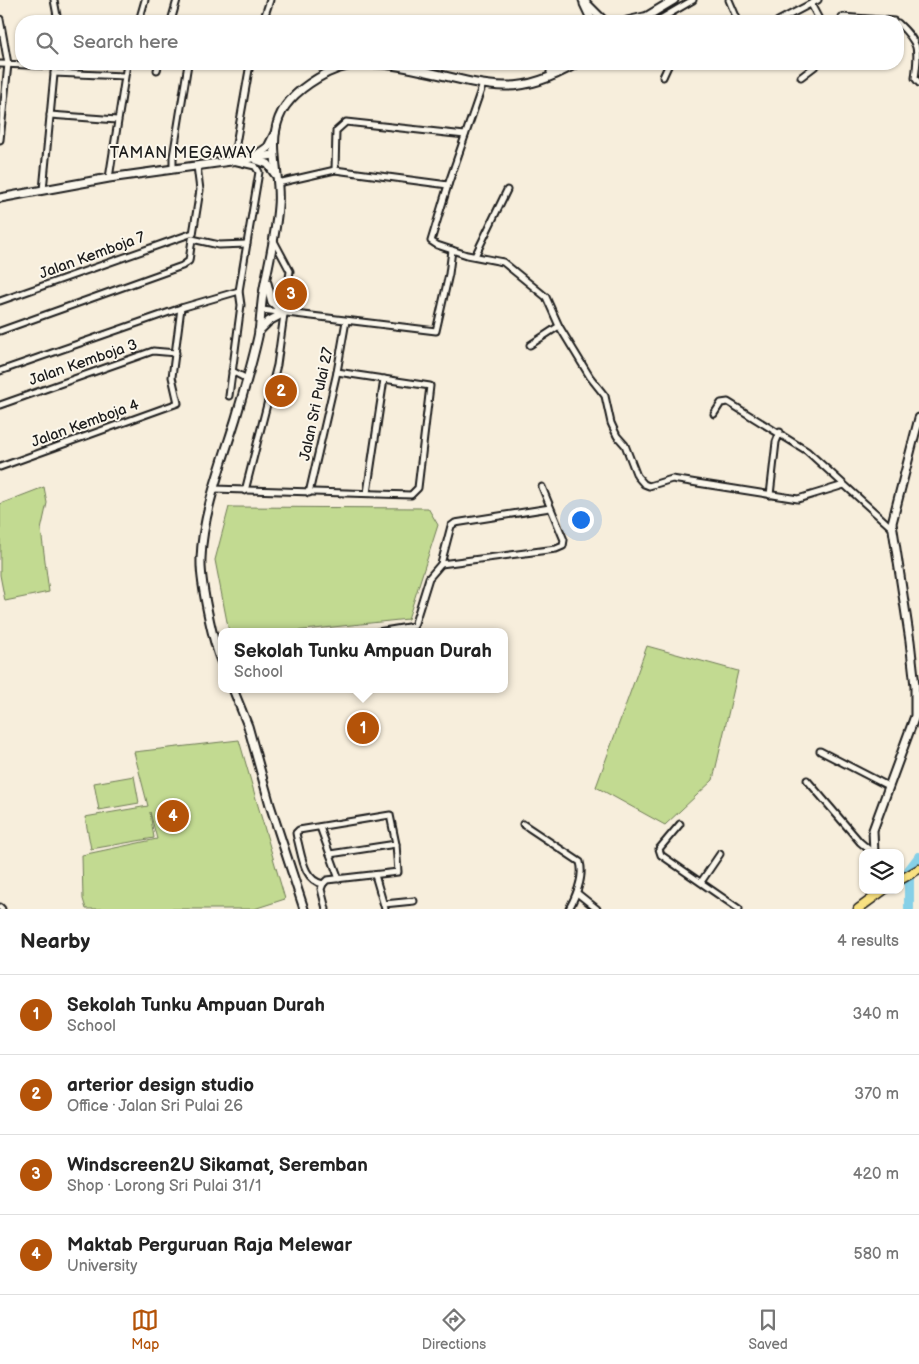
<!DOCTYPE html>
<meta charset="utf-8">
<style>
:root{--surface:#fff;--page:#f2f2f2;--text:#222;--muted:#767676;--line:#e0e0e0;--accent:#b45309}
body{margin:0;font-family:"Balsamiq Sans",sans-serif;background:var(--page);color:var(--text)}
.controls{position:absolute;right:15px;bottom:15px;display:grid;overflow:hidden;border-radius:10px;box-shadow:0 1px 4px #0004}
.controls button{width:45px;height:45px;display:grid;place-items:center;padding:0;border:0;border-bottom:1px solid var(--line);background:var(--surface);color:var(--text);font:25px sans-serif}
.you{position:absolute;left:580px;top:519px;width:18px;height:18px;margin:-12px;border:4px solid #fff;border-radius:50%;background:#1a73e8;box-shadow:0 0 0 8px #1a73e833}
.badge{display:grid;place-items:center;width:32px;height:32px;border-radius:50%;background:var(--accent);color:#fff;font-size:16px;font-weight:700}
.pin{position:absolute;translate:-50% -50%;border:2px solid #fff;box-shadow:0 1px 5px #0006}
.popup{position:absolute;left:218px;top:628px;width:290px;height:65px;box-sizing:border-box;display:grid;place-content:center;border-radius:10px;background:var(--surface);filter:drop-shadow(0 1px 4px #0005);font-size:16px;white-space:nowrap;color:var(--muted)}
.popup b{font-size:19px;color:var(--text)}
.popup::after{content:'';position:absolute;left:50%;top:100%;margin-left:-10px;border:10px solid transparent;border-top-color:var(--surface)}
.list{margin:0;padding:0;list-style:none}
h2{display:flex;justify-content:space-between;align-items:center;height:65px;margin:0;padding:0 20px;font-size:21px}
h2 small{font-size:16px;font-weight:400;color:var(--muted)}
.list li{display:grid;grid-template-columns:32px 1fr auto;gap:15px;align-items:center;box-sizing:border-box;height:80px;padding:0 20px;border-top:1px solid var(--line)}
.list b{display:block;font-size:19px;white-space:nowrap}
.list p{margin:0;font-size:16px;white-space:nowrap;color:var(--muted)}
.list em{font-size:16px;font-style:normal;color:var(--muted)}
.icon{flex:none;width:28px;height:28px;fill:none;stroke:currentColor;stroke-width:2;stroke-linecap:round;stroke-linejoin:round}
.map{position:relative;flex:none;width:919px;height:909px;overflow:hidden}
.search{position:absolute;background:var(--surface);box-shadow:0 1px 4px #0004;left:15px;right:15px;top:15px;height:55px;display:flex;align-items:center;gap:12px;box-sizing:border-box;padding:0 18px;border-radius:20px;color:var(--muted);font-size:19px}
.sheet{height:385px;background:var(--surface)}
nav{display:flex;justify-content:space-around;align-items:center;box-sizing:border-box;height:70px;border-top:1px solid var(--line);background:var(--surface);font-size:14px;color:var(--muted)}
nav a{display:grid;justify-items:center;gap:2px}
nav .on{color:var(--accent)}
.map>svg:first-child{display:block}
.green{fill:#c2da91;stroke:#6f7b56}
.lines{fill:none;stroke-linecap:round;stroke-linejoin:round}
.river{stroke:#86d0e7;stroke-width:10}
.street-casing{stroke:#1c1c1c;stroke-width:9}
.secondary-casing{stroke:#1c1c1c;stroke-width:11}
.primary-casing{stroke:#1c1c1c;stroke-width:11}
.street{stroke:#fbf7ec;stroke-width:5}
.secondary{stroke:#fbf7ec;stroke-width:7}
.primary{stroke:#f9e181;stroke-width:8}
.labels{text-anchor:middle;stroke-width:4;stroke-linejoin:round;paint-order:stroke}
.street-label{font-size:15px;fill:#1c1c1c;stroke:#fbf7ec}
.neighbourhood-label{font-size:16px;letter-spacing:1px;fill:#1c1c1c;stroke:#fbf7ec}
</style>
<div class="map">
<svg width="919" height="909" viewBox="0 0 919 909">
<rect width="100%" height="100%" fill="#f7eedc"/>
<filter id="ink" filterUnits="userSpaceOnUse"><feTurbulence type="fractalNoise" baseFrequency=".02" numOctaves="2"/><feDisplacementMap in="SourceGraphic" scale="10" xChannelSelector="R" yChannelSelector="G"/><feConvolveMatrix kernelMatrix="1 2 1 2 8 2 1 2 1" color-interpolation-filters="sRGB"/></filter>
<g filter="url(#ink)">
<g class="green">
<path d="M 44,487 L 47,503 L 41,530 L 49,592 L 5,601 L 0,575 L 0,504 Z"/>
<path d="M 229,507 L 428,508 L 438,525 L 408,619 L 286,632 L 229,632 L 215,560 Z"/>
<path d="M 647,646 L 738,671 L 713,780 L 665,825 L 596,787 Z"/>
<path d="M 239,740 L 285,899 L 254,909 L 86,909 L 83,899 L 82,855 L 157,839 L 150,812 L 154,838 L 91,849 L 85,817 L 148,806 L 134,752 Z"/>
<path d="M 134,776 L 139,803 L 99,810 L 94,783 Z"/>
</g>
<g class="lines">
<path class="river" d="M 909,909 L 909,870 L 919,857"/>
<defs>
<g id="street">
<path d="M 54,0 L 58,21"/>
<path d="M 729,0 L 738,21"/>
<path d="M 811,4 L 820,21"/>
<path d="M 842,17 L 894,21"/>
<path d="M 0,19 L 8,64 L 0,140"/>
<path d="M 139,21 L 145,0"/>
<path d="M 171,21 L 177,0"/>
<path d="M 263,21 L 270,0"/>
<path d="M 657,21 L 693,0"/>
<path d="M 778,21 L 818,0"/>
<path d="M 898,23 C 919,43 919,48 915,78 L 919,83"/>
<path d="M 0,64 L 54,66"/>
<path d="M 157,70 L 159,64"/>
<path d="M 54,73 L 124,76"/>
<path d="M 663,77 L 669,64"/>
<path d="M 801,77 L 818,64"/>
<path d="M 483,84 L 448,185 L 431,241 L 437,245 L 467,255 L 503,262 L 546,297 L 559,326 L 590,377 L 605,396 L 611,423 L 617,436 L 625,445 L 637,476 L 644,484 L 649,486 L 672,479 L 798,499 L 844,485"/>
<path d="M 50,115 L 117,120"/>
<path d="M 173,169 L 173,157 L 188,64"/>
<path d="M 335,170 L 336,131 L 346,122 L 465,135"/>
<path d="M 109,178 L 127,64"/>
<path d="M 278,183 L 335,170 L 448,185"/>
<path d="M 43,190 L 55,64"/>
<path d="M 193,234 L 200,190 L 197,166"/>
<path d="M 475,256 L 507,190"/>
<path d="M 0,301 L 193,233"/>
<path d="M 262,310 L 436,331 L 449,274 L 452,250"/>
<path d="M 0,331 L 182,266 L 189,261 L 192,239 L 219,245 L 247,244"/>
<path d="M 530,345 L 559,326"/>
<path d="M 0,371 L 181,308"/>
<path d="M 232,371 L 247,379"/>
<path d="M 229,396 L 241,305 L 239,291 L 259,172 L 255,166 L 233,161 L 250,64"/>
<path d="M 0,405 L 153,351 L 176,353"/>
<path d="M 714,414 L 721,403 L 728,402 L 807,451 L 892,528"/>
<path d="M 0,467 L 178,403 L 172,377 L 181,308 L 239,291"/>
<path d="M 214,489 L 411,495 L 418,488 L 430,386 L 337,372"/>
<path d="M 245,491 L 277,365 L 290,271 L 274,241"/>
<path d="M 309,493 L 337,372 L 346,321"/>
<path d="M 367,493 L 384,379"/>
<path d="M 770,495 L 776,442 L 780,432"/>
<path d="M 441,564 L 556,549 L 563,546 L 564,540 L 542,487"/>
<path d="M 378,632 L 414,626 L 429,578 L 441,564 L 451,526 L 455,523 L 550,508"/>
<path d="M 820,751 L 888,786"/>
<path d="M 807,780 L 860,842 L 873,853"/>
<path d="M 390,815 L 396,844 L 398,872 L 327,880 L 323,884 C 303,880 302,855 297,838 L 296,833 L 299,830 Z"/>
<path d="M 523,824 L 580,862 C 584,876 576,896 569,909"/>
<path d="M 680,824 L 659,849 L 661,855 L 739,909"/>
<path d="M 320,827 L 339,879"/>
<path d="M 330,854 L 396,844"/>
<path d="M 375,875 L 385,909"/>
<path d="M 701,882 L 720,854"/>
<path d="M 323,884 L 321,889 L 326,909"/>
<path d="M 577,893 L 597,909"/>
<path d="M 384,904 L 414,901"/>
<path d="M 0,907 L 2,909"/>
</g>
<g id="secondary">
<path d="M 583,0 L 604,21"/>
<path d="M 584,4 L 592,21"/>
<path d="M 627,21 L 644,17"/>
<path d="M 639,21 L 674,0"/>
<path d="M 551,72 L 566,64"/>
<path d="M 255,156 L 268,147 L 275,133"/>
<path d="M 257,160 L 268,164 L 275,174"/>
<path d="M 0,198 L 109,178 L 274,155"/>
<path d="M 259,331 L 269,321 L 284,313 L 272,302 L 267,283"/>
<path d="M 222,663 C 213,644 200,581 201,559 C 202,515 223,460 236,418 C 244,390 253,361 259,332 C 261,318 261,303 264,288 C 269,261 276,234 278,206 C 281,177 268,146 279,118 C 287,97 308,83 327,73 C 381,46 448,85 505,86 C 529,87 555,76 576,64"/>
<path d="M 233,689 L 248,726 L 270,805 L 304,909"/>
<path d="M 874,853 L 873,830 L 915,716 L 915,686 L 910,641 L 892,523 L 919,418"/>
</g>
<g id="primary">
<path d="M 900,880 L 919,869"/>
<path d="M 858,909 L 884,890"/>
</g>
</defs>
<use href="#street" class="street-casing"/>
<use href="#secondary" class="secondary-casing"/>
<use href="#primary" class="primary-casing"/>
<use href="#street" class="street"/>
<use href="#secondary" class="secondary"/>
<use href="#primary" class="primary"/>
</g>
</g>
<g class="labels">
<g class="street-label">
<text transform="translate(92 255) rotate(-20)" y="5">Jalan Kemboja 7</text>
<text transform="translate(83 362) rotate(-19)" y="5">Jalan Kemboja 3</text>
<text transform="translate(316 404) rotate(-78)" y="5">Jalan Sri Pulai 27</text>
<text transform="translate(85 423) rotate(-20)" y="5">Jalan Kemboja 4</text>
</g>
<g class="neighbourhood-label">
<text x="183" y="158">TAMAN MEGAWAY</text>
</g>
</g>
</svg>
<div class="controls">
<button><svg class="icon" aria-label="layers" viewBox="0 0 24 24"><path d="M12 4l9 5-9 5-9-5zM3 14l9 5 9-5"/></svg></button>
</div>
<div class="you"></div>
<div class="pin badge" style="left:363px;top:728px">1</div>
<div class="popup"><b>Sekolah Tunku Ampuan Durah</b>School</div>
<div class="pin badge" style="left:281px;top:391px">2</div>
<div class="pin badge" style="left:291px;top:294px">3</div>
<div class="pin badge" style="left:173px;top:816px">4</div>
<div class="search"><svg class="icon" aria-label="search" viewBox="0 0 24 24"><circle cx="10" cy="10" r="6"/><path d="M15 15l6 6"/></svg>Search here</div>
</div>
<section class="sheet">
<h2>Nearby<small>4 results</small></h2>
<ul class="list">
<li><span class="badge">1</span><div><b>Sekolah Tunku Ampuan Durah</b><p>School</p></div><em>340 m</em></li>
<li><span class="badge">2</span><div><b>arterior design studio</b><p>Office · Jalan Sri Pulai 26</p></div><em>370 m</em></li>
<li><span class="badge">3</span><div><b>Windscreen2U Sikamat, Seremban</b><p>Shop · Lorong Sri Pulai 31/1</p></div><em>420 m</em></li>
<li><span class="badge">4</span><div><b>Maktab Perguruan Raja Melewar</b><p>University</p></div><em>580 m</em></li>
</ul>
</section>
<nav>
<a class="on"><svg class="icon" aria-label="map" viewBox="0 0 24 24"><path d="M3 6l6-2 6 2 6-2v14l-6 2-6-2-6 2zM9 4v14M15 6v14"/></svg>Map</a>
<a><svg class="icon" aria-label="directions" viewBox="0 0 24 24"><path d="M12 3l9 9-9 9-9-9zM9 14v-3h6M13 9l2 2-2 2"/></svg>Directions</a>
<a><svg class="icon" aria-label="saved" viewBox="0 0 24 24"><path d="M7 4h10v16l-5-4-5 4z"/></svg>Saved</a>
</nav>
